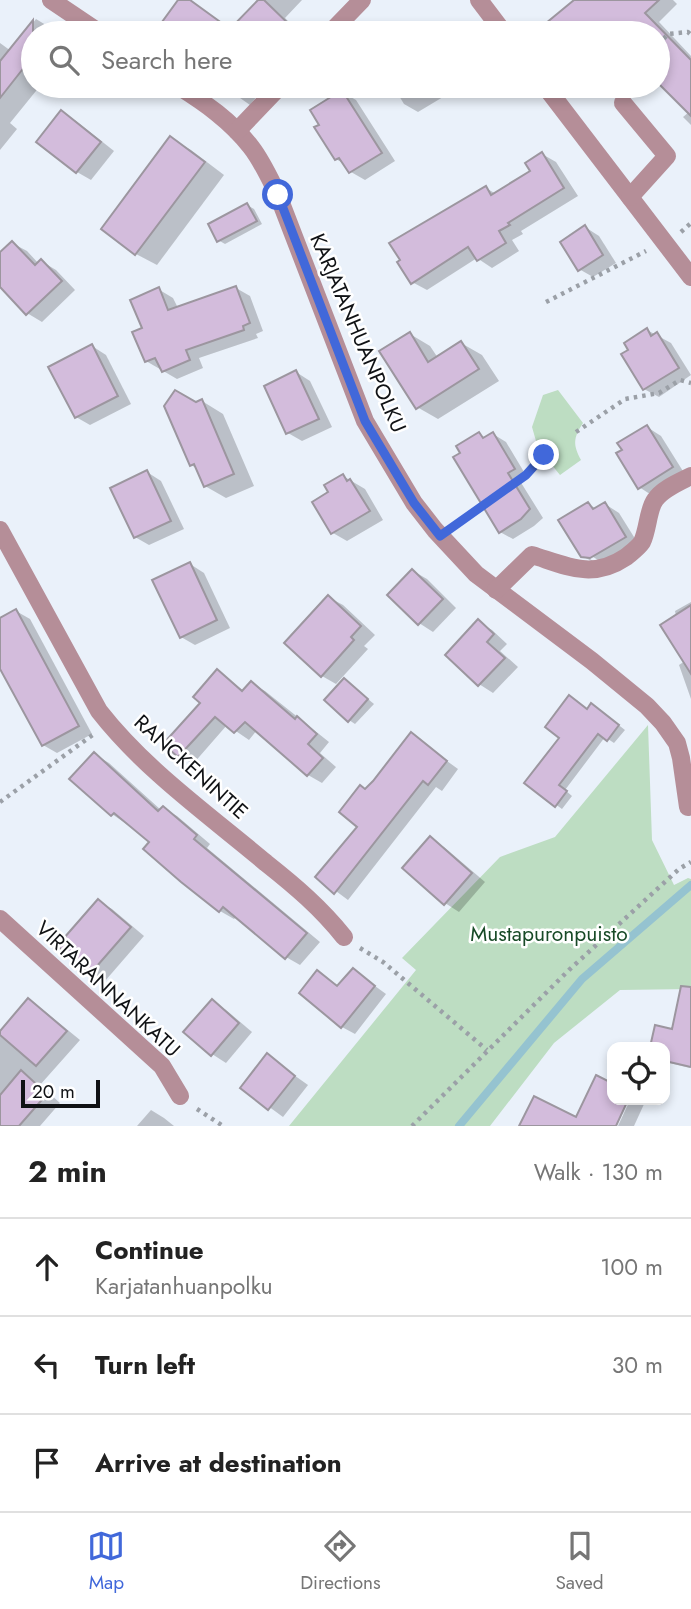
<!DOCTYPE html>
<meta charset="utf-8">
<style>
:root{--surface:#fff;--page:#f6f6f6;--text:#222;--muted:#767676;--line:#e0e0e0;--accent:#4168da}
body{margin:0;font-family:Jost,sans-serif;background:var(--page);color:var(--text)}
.controls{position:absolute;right:21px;bottom:21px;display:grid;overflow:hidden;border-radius:14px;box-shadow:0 4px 10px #0003}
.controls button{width:63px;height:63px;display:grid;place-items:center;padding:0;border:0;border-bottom:2px solid var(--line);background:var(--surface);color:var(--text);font:35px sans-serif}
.scale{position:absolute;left:21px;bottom:18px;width:79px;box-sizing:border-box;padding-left:7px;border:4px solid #101215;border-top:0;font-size:19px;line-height:24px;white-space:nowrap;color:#101215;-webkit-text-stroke:5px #fff;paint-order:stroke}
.stop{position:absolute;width:21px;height:21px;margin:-16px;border:5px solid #4168da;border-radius:50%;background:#fff}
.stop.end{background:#4168da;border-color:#fff;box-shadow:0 2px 7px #0008}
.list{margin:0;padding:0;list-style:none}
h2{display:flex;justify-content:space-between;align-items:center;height:91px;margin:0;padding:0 28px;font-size:30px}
h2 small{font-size:23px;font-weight:400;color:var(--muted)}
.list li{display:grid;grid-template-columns:46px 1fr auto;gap:21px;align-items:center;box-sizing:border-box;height:98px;padding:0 28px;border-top:2px solid var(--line)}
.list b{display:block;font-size:26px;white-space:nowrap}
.list p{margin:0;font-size:23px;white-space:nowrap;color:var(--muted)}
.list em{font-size:23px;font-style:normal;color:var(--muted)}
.icon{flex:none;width:38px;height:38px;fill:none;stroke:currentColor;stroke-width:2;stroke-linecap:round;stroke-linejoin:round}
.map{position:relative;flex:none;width:691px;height:1126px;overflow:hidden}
.search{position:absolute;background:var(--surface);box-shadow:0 4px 10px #0003;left:21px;right:21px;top:21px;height:77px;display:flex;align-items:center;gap:18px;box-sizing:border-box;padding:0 24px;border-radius:38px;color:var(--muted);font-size:26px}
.sheet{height:385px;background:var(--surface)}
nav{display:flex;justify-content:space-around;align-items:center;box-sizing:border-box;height:98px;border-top:2px solid var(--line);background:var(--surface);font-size:19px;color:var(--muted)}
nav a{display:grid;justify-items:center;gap:4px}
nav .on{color:var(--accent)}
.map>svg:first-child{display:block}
.green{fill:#bdddc2}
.shadow{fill:#0003}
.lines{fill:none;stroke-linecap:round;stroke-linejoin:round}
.stream{stroke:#95c3d0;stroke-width:8}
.building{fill:#d3bcdc;stroke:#9c969f;stroke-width:2}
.path{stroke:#9ba0a7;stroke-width:4.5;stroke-dasharray:3.5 5;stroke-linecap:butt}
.minor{stroke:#b58e98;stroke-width:18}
.route{stroke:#4168da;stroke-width:9}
.labels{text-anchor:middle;stroke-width:5;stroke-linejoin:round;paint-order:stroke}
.street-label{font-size:21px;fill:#101215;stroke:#fff}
.park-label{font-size:21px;fill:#184a27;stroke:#fff}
</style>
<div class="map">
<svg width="691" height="1126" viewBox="0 0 691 1126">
<rect width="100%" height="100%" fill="#eaf1fa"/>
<g class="green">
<path d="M 558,390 L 583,423 C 573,438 573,445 581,460 L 560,475 L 538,448 L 532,427 L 543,395 Z"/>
<path d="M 648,725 L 652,840 L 674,885 L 688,878 L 691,879 L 691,989 L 620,990 L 554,1043 L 490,1126 L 289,1126 L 416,970 L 402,958 L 500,857 L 555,837 Z"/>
</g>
<g class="shadow">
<path d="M 180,0 L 188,0 L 231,30 L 261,0 L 302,0 L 285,18 L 299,32 L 170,33 L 161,27 Z"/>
<path d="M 617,0 L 673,0 L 677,4 L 659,22 L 691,56 L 691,125 L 683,117 L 689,112 L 658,80 L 658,33 L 554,33 L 547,24 Z"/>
<path d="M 36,19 L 59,33 L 33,33 L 33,86 L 40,86 L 10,123 L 17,129 L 0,150 L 0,43 L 11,51 Z"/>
<path d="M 223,86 L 261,86 L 263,88 L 250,105 Z"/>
<path d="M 393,86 L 442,86 L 448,94 L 418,112 L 404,104 Z"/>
<path d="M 342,92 L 356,100 L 395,161 L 365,180 L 351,172 L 346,165 L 336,159 L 321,125 Z"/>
<path d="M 62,113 L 76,121 L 114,151 L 91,180 L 77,172 Z"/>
<path d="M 170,138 L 191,150 L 224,175 L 157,265 L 136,254 L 103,228 Z"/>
<path d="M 542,154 L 556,162 L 578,196 L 521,231 L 523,234 L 512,240 L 519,251 L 492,268 L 477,258 L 427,290 L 412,282 L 486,188 L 496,194 L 532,172 Z"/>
<path d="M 247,205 L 254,209 L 262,224 L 225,244 L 218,240 Z"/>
<path d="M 585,227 L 599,236 L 616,263 L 593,277 L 579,269 Z"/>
<path d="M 12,243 L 27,251 L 39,264 L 41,261 L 56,270 L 75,290 L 42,322 L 27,313 L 0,284 L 0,255 Z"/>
<path d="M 236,288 L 250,296 L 263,331 L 256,334 L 258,338 L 199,358 L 203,368 L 177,379 L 146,361 L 145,329 L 158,289 L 173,298 L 178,308 Z"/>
<path d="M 647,330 L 671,343 L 691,375 L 659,397 L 644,389 Z"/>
<path d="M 410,334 L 430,346 L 438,358 L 461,343 L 482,355 L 499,381 L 438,419 L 417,407 Z"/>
<path d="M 92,346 L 106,355 L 131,404 L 90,425 L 76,417 Z"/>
<path d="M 296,372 L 310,381 L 332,427 L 302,441 L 288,433 Z"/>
<path d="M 202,401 L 223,414 L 254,486 L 226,498 L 205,486 L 198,469 L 191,465 L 196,404 Z"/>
<path d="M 647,427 L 661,436 L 686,476 L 653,496 L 639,487 Z"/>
<path d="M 479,434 L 486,438 L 493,434 L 506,442 L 527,477 L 520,481 L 543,518 L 534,526 L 513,539 L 500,532 Z"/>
<path d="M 147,472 L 161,481 L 184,529 L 149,545 L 135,537 Z"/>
<path d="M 343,476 L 365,489 L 383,520 L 347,541 L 333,533 L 315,503 L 330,493 Z"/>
<path d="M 588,504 L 597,509 L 605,504 L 619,513 L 639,545 L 606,565 L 590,555 L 590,559 L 599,565 L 582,556 Z"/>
<path d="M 190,564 L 204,573 L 230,628 L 195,645 L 181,637 Z"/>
<path d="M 413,571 L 427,579 L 456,608 L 433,632 L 419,623 Z"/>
<path d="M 328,597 L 343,605 L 375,635 L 364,646 L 368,649 L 336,684 L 322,676 Z"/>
<path d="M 691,602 L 691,699 L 679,665 L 685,661 L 675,611 Z"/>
<path d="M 16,611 L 30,619 L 92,734 L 57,753 L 43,745 L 0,665 L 0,620 Z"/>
<path d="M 478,622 L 492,630 L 507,644 L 500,651 L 518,667 L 493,693 L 479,684 Z"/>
<path d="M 217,672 L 244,691 L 251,683 L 265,691 L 329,742 L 320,753 L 336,767 L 322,783 L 308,775 L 257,730 L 249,740 L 227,725 L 193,764 L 179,756 L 166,744 L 202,703 Z"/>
<path d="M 345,680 L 374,704 L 355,724 L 349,720 Z"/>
<path d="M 598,709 L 625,730 L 614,743 L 605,737 L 565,790 L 572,796 L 562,809 L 526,783 L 588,710 Z"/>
<path d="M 411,735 L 458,769 L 442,791 L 436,787 L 348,900 L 317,877 L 360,827 Z"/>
<path d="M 94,754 L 109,763 L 161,810 L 163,808 L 177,816 L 210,844 L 207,848 L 320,942 L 300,965 L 286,957 L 237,916 L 234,919 L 220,911 L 152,842 L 112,814 Z"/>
<path d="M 430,839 L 444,847 L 485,882 L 459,912 L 445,903 Z"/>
<path d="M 98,901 L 112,909 L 144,936 L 105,981 L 91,972 Z"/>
<path d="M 353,970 L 386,994 L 355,1034 L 342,1027 L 301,993 L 318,972 L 339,986 Z"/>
<path d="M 28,1001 L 42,1009 L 80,1040 L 40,1085 L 60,1103 L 40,1126 L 0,1126 L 0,1034 Z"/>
<path d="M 212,1001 L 226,1010 L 252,1032 L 226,1063 L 212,1054 Z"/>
<path d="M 656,1027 L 691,1036 L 690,1068 L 665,1062 L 665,1047 L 652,1047 Z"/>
<path d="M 267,1056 L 308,1085 L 283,1117 L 242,1087 Z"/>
<path d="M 630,1100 L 645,1102 L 634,1126 L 618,1126 Z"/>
<path d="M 151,1110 L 164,1118 L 174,1126 L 137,1126 Z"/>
</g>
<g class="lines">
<path class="stream" d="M 459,1126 L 582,979 L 691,885"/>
</g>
<g class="building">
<path d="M 178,0 L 190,0 L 230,29 L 258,0 L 264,0 L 298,33 L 154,33 Z"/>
<path d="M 574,0 L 659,0 L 645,13 L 691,60 L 691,116 L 658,83 L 658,33 L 534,33 Z"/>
<path d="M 33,20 L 33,56 L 0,98 L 0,61 Z"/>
<path d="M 342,90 L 382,153 L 349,173 L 339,158 L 335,160 L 314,127 L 319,125 L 310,110 Z"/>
<path d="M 61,110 L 101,142 L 76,173 L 36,142 Z"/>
<path d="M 170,136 L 205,162 L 135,255 L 101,229 Z"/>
<path d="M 542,152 L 564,188 L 508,223 L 510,225 L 499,231 L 506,243 L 477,261 L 468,247 L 411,284 L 397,262 L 400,260 L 389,243 L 486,186 L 491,195 L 530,171 L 525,163 Z"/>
<path d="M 247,203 L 257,221 L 217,242 L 208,224 Z"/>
<path d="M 585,225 L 603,255 L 578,271 L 560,242 Z"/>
<path d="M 12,241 L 35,265 L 41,259 L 62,281 L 26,315 L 0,287 L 0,252 Z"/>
<path d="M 236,286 L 250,323 L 243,326 L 244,330 L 186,350 L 190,360 L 162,372 L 155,358 L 145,362 L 132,332 L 142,328 L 130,300 L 159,287 L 168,310 Z"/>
<path d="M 647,328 L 651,336 L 657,332 L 679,368 L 643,390 L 621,354 L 628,350 L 624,343 Z"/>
<path d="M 410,332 L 428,362 L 461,341 L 479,369 L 416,409 L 379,351 Z"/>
<path d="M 92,344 L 118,396 L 75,418 L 48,367 Z"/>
<path d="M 296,370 L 319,419 L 286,434 L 264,386 Z"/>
<path d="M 175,390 L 196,402 L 202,399 L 234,474 L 204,487 L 194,464 L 190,466 L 164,406 Z"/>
<path d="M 647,425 L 673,467 L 638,489 L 616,453 L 622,450 L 617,443 Z"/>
<path d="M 479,432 L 483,438 L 493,432 L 515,469 L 508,473 L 530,509 L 521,519 L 499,533 L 453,457 L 460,453 L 456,446 Z"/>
<path d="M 147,470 L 171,521 L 134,538 L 110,488 Z"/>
<path d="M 343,474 L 347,481 L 350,479 L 370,511 L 331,534 L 312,502 L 328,492 L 324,485 Z"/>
<path d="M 588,502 L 593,509 L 605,502 L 626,537 L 590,558 L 581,557 L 558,520 Z"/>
<path d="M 190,562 L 217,620 L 180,638 L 152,580 Z"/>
<path d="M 412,569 L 443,599 L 418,625 L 387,595 Z"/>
<path d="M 328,595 L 361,626 L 351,637 L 354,640 L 321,677 L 284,643 Z"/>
<path d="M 691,605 L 691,674 L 660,625 Z"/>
<path d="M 16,609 L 79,726 L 42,746 L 0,669 L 0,618 Z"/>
<path d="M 478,619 L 494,634 L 487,642 L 505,658 L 478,686 L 445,655 Z"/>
<path d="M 217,669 L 242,691 L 251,681 L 295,719 L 297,716 L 317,734 L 308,744 L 323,758 L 307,776 L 245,722 L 234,733 L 215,717 L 178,757 L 163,744 L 200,703 L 193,697 Z"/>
<path d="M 344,678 L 368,699 L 348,722 L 324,700 Z"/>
<path d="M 569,695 L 587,709 L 591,703 L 619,725 L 607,741 L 598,734 L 559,785 L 567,791 L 555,807 L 524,783 L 559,738 L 545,727 Z"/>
<path d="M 411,732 L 447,761 L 428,785 L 423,781 L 334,894 L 315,877 L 357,827 L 339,812 L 360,785 L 365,789 L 373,781 Z"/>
<path d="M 94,752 L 158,811 L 163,806 L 197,835 L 194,839 L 307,933 L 285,959 L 223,907 L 219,912 L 181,882 L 143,849 L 149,842 L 114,813 L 111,816 L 69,779 Z"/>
<path d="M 430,836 L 472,873 L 444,905 L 402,868 Z"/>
<path d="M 98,899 L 131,927 L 90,974 L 57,946 Z"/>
<path d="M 353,968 L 375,986 L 341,1028 L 299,993 L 317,970 L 337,986 Z"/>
<path d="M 681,986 L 691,987 L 691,1067 L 665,1061 L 665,1047 L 650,1047 L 655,1025 L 672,1029 Z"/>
<path d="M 28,998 L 67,1031 L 36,1066 L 0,1035 L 0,1031 Z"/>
<path d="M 212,999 L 239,1023 L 211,1056 L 183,1032 Z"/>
<path d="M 267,1053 L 295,1076 L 268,1110 L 240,1088 Z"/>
<path d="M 21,1070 L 47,1094 L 19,1126 L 0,1126 L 0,1095 Z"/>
<path d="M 596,1075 L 612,1083 L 612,1100 L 628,1100 L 616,1126 L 519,1126 L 534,1096 L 576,1117 Z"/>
</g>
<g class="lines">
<g class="path">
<path d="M 658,45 L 668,34 L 688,32 L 691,35"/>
<path d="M 681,232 L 691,223"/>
<path d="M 546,302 L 646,251"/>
<path d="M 576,432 L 625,399 L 659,393 L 680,380 L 691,383"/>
<path d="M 457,524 L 526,475 L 544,455"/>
<path d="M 0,802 L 94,734"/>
<path d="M 360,948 L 383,962 L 487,1050"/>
<path d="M 197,1109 L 223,1126"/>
<path d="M 412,1126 L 569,970 L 679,869 L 691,862"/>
</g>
<g class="minor">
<path d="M 51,0 L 100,33"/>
<path d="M 479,0 L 504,33"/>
<path d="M 330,33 L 362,0"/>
<path d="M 178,86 C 205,103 231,121 251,147 C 262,161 270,179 278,195 L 365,421 L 414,503 L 435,530 L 476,574 L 592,661 L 647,706 L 663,723 L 677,743 L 681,758 L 688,807"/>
<path d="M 545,86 L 691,277"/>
<path d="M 623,103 L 667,156 L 630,197"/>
<path d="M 237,131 L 280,86"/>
<path d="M 0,530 L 99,711 C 145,770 209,815 266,863 C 295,886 321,908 344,937"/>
<path d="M 496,590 L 532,555 C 567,566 592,580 626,557 C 632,552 638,548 642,542 C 648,530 648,509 655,500 C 662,489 679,482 691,476"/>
<path d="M 0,919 L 162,1066 L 180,1096"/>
</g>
</g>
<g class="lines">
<path class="route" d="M 278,195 L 365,421 L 414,503 L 440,536 L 526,475 L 544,455"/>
</g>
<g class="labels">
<g class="street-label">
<text transform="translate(358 333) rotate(67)" y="7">KARJATANHUANPOLKU</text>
<text transform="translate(191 767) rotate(42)" y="7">RANCKENINTIE</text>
<text transform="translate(108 989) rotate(43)" y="7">VIRTARANNANKATU</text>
</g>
<g class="park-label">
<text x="549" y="941">Mustapuronpuisto</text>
</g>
</g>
</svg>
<div class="controls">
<button><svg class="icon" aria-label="locate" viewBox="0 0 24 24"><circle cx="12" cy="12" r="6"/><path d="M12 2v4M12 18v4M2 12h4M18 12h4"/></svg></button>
</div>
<div class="scale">20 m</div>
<div class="stop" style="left:278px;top:195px"></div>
<div class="stop end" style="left:544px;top:455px"></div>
<div class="search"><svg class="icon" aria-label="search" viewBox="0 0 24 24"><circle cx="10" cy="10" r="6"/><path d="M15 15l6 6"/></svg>Search here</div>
</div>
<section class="sheet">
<h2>2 min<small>Walk · 130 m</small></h2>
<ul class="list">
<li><svg class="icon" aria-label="ahead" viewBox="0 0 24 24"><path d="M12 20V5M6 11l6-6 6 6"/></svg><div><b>Continue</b><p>Karjatanhuanpolku</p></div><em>100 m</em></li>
<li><svg class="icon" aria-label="left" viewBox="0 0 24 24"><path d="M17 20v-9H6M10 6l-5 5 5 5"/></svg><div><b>Turn left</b></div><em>30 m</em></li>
<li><svg class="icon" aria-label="arrive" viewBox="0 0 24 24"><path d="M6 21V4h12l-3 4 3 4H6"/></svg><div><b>Arrive at destination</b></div></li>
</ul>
</section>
<nav>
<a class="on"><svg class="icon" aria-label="map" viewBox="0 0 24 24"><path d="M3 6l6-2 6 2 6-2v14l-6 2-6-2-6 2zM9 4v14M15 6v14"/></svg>Map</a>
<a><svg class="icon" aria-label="directions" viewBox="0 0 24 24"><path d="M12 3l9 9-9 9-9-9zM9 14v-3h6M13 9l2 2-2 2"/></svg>Directions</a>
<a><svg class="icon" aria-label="saved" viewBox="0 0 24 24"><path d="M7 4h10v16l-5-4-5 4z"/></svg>Saved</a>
</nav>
